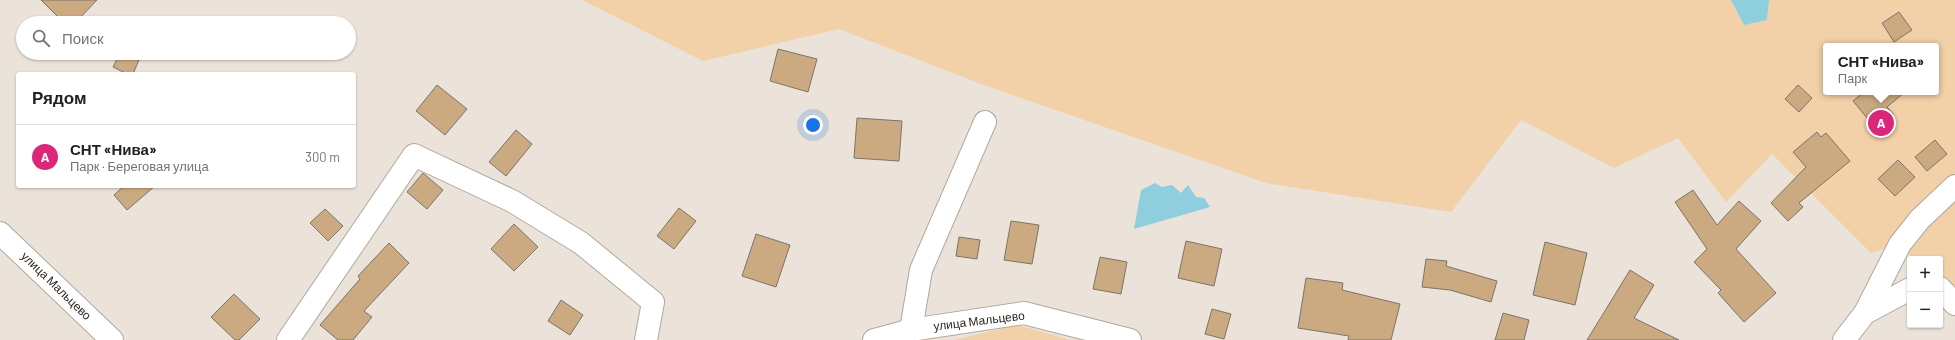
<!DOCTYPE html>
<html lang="ru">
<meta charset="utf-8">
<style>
:root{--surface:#fff;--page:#f6f6f6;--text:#202124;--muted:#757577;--line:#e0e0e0;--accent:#db2777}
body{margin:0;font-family:Barlow,sans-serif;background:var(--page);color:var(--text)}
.controls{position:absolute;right:12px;bottom:12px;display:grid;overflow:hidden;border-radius:4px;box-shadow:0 1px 3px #0004}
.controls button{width:36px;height:36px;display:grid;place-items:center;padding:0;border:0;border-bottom:1px solid var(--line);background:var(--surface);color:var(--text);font:20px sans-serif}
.you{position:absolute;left:813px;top:125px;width:14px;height:14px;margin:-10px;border:3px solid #fff;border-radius:50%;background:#1a73e8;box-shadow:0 0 0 6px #1a73e833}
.badge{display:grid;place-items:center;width:26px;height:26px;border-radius:50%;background:var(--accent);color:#fff;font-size:13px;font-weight:700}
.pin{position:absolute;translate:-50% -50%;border:2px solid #fff;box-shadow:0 1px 4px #0006}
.popup{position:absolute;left:1823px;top:43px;width:116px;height:52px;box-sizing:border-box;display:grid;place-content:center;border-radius:4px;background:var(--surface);filter:drop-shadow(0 1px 3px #0005);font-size:13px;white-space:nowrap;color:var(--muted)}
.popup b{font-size:15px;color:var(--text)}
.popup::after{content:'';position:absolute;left:50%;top:100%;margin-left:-8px;border:8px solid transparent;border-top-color:var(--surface)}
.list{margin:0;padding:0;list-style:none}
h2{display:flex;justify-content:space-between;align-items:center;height:52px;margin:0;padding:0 16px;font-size:17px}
h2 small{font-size:13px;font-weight:400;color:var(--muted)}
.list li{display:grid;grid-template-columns:26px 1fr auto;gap:12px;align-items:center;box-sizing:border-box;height:64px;padding:0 16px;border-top:1px solid var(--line)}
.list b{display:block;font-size:15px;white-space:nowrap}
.list p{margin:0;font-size:13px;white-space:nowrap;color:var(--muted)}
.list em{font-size:13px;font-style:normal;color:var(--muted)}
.icon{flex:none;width:22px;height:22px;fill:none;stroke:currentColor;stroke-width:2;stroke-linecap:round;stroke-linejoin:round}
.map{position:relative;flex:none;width:1955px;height:340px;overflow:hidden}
.search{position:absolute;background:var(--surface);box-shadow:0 1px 3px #0004;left:16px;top:16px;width:340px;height:44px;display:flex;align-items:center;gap:10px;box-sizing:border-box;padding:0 14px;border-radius:22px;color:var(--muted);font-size:15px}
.panel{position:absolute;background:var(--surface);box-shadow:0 1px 3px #0004;left:16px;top:72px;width:340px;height:116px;border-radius:4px}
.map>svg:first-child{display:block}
.green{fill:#f2d0a8;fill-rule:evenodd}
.water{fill:#8fcedd}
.building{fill:#cbaa81;stroke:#7b746b}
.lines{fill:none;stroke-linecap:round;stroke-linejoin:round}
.minor-casing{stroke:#b0a89f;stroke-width:24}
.minor{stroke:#fff;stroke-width:22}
.labels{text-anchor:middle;stroke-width:3;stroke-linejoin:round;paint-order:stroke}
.street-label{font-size:12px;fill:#282521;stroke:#fff}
</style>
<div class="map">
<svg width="1955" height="340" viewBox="0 0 1955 340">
<rect width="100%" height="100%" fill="#ebe3d9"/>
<g class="green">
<path d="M 582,0 L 1731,0 L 1744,25 L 1767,19 L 1769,0 L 1955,0 L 1955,304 L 1940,288 L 1940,259 L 1913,259 L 1900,244 L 1871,253 L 1772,154 L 1726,202 L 1678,138 L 1614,168 L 1521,120 L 1451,212 L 1266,183 L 981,84 L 839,29 L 703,61 ZM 1826,46 L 1936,46 L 1936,92 L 1826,92 Z"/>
<path d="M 1018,325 L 1070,340 L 954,340 Z"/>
</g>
<g class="water">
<path d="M 1731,0 L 1769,0 L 1767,20 L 1744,25 Z"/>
<path d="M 1155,183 L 1162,187 L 1172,185 L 1181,193 L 1188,185 L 1196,197 L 1204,198 L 1210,207 L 1134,229 L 1141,190 Z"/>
</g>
<g class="building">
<path d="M 41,0 L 97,0 L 75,23 L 64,23 Z"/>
<path d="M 1899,12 L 1912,30 L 1894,42 L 1882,23 Z"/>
<path d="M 778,49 L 817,59 L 808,92 L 770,81 Z"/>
<path d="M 120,53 L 142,53 L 133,74 L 127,74 L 113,67 Z"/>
<path d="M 437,85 L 467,109 L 445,135 L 416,111 Z"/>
<path d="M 1798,85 L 1812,98 L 1799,112 L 1785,99 Z"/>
<path d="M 1864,92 L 1905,92 L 1887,107 L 1894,115 L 1877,130 L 1853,101 Z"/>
<path d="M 857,118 L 902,121 L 899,161 L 854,158 Z"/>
<path d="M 516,130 L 532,144 L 506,176 L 489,162 Z"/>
<path d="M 1817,132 L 1821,137 L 1826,133 L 1850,161 L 1799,203 L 1803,207 L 1788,221 L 1771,203 L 1806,167 L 1793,152 Z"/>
<path d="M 1935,140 L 1947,154 L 1927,171 L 1915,157 Z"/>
<path d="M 1898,160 L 1915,177 L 1895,196 L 1878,179 Z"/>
<path d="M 423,173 L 443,190 L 427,209 L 407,192 Z"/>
<path d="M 124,186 L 155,186 L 127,210 L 114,195 Z"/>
<path d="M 1693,190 L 1717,225 L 1739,201 L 1761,221 L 1736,249 L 1776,293 L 1744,322 L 1718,293 L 1721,290 L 1694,262 L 1707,249 L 1675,202 Z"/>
<path d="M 679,208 L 696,221 L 674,249 L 657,236 Z"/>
<path d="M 325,209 L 343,226 L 328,241 L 310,223 Z"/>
<path d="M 1011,221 L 1039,225 L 1032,264 L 1004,260 Z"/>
<path d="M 514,224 L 538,247 L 514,271 L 491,249 Z"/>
<path d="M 756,234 L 790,245 L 776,287 L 742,276 Z"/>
<path d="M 959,237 L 980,240 L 977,259 L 956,256 Z"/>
<path d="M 1186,241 L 1222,249 L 1214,286 L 1178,278 Z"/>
<path d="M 1545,242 L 1587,253 L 1575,305 L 1533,295 Z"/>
<path d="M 389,243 L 409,263 L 364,311 L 372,317 L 353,340 L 338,340 L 320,325 L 360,279 L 358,276 Z"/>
<path d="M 1100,257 L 1127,262 L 1121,294 L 1093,289 Z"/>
<path d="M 1426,259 L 1447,261 L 1446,266 L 1497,281 L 1491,302 L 1450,290 L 1422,287 Z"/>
<path d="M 1630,270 L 1654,285 L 1634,318 L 1679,340 L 1587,340 Z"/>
<path d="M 1306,278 L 1343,283 L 1342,290 L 1400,304 L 1391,340 L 1348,340 L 1349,336 L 1298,328 Z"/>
<path d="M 234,294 L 260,319 L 239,340 L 235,340 L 211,317 Z"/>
<path d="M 561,300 L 583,315 L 570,335 L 548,321 Z"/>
<path d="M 1212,309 L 1231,314 L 1224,339 L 1205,334 Z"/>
<path d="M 1503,313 L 1529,320 L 1524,340 L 1495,340 Z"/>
</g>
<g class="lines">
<defs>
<g id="minor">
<path d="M 0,233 L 112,340"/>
<path d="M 1940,288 L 1955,304"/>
<path d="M 1865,313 L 1900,244 L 1920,219 L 1955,186"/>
<path d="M 911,330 L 921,270 L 985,122"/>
<path d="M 288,340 L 414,155 L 512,201 L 581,243 L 653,302 L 646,340"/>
<path d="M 874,340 L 911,330 L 1024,313 L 1130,340"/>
<path d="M 1844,340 L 1865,313 L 1910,289"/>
</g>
</defs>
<use href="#minor" class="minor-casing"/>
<use href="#minor" class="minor"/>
</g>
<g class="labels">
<g class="street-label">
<text transform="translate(56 286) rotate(44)" y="4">улица Мальцево</text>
<text transform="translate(979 321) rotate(-7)" y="4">улица Мальцево</text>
</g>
</g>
</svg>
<div class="controls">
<button>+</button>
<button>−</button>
</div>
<div class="you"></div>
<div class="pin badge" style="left:1881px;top:123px">A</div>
<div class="popup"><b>СНТ «Нива»</b>Парк</div>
<div class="search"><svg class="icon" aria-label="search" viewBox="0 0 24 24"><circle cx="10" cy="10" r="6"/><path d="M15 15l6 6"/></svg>Поиск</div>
<section class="panel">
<h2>Рядом<small></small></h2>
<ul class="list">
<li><span class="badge">A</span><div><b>СНТ «Нива»</b><p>Парк · Береговая улица</p></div><em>300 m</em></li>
</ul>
</section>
</div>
